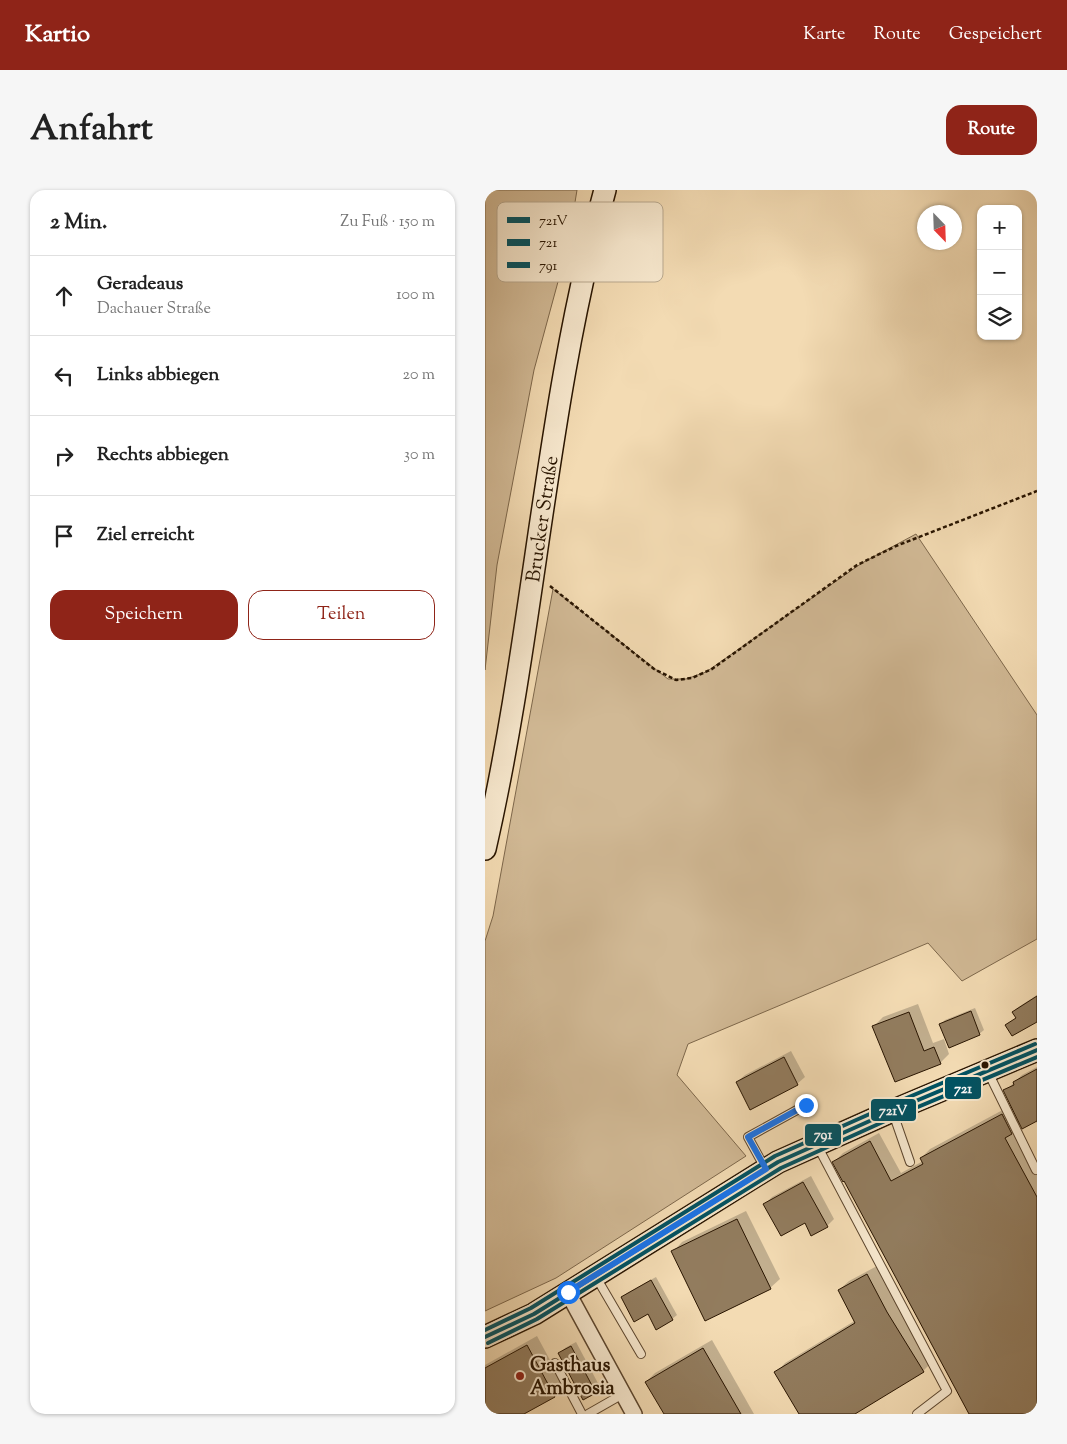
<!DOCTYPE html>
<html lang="de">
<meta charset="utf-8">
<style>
:root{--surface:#fff;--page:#f6f6f6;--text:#222;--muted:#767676;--line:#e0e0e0;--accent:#8f2418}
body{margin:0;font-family:"Sorts Mill Goudy",serif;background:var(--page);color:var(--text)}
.controls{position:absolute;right:15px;top:15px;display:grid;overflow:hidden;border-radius:10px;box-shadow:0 1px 4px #0004}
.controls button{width:45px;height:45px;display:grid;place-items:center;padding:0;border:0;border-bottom:1px solid var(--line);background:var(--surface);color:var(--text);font:25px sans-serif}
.compass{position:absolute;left:432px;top:15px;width:45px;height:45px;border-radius:50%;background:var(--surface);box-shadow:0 1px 4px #0004;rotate:157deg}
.stop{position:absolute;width:15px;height:15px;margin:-11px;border:4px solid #1a73e8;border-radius:50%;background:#fff}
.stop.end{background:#1a73e8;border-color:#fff;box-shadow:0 1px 5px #0008}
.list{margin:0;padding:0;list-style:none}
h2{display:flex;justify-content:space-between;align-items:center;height:65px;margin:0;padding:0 20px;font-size:21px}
h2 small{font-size:16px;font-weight:400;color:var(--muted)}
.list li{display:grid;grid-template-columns:32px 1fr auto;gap:15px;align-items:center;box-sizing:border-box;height:80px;padding:0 20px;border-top:1px solid var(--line)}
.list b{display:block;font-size:19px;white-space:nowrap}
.list p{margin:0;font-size:16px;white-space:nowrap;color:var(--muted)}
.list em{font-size:16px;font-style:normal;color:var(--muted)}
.actions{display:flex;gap:10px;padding:15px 20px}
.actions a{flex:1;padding:11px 0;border:1px solid var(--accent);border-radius:15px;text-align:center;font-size:18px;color:var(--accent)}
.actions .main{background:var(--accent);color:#fff}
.icon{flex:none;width:28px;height:28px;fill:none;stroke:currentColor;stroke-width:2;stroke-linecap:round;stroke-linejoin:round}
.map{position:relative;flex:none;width:552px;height:1224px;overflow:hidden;border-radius:15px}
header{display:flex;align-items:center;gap:30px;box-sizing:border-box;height:70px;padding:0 25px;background:var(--accent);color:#fff}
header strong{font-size:24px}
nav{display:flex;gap:28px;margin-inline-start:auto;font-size:18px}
.intro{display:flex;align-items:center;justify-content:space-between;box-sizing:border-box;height:120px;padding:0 30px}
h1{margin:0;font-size:35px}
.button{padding:12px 22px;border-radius:15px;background:var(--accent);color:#fff;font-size:18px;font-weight:700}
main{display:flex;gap:30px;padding:0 30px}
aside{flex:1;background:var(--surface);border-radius:15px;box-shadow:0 1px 4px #0004}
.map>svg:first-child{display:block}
.green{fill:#d1b995;stroke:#7d674b}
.shadow{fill:#0003}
.building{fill:#927c5e;stroke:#291501}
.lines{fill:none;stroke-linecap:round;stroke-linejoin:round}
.lane-casing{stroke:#5c462e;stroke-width:10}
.street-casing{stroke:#5c462e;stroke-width:18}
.secondary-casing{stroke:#291501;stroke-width:24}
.path{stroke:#291501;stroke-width:2.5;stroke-dasharray:4 2.5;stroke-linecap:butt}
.lane{stroke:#f7e8ce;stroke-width:8}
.street{stroke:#f7e8ce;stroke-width:15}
.secondary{stroke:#f7e8ce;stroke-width:21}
.bus-1-casing{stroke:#f7e8ce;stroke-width:8}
.bus-2-casing{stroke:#f7e8ce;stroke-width:8}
.bus-3-casing{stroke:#f7e8ce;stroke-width:8}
.bus-1{stroke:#005262;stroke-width:4}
.bus-2{stroke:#005262;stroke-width:4}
.bus-3{stroke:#005262;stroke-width:4}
.route{stroke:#1a73e8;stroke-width:6}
.bus-dot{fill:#291501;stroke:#f7e8ce;stroke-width:2}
.poi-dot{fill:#8f2418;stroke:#f7e8ce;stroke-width:2}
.labels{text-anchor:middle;stroke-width:4;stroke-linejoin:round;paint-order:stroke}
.street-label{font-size:20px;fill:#291501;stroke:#f7e8ce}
.poi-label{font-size:20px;font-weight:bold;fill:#291501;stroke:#f7e8ce;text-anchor:start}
.key{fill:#f7e8ce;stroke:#b9a990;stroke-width:1}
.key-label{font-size:14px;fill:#291501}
.line-badge{stroke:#f7e8ce;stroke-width:2}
.badge-label{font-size:14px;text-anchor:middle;font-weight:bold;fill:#fff}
</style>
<header>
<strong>Kartio</strong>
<nav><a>Karte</a><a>Route</a><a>Gespeichert</a></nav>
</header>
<div class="intro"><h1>Anfahrt</h1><a class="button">Route</a></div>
<main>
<aside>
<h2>2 Min.<small>Zu Fuß · 150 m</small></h2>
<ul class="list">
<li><svg class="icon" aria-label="ahead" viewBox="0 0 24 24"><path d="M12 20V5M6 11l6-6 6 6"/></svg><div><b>Geradeaus</b><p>Dachauer Straße</p></div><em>100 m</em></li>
<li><svg class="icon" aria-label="left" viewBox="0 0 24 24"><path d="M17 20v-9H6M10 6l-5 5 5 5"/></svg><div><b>Links abbiegen</b></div><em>20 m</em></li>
<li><svg class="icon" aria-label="right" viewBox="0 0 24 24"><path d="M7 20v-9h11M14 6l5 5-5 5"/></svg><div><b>Rechts abbiegen</b></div><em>30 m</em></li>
<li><svg class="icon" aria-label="arrive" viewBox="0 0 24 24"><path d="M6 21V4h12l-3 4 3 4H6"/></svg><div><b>Ziel erreicht</b></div></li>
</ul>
<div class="actions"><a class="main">Speichern</a><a>Teilen</a></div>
</aside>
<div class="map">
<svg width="552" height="1224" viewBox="0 0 552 1224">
<rect width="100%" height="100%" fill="#f3dbb3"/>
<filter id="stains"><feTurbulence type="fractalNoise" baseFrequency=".004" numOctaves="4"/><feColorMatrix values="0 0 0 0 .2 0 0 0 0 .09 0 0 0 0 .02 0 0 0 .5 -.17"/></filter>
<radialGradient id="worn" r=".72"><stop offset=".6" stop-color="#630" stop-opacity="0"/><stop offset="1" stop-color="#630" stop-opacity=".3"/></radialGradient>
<g class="green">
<path d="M 0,0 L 92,0 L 83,55 L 49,180 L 12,375 L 0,480 Z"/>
<path d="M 431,344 L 552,525 L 552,749 L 477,791 L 443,753 L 203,854 L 192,885 L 261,966 L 71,1088 L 0,1121 L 0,751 L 8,726 L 68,399 L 183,489 L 201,489 L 221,482 L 377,373 Z"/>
</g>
<g class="shadow">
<path d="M 552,805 L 552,831 L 521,836 L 532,827 L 528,822 L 532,818 Z"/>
<path d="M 433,814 L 448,853 L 459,849 L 464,864 L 455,873 L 389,836 L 398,827 Z"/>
<path d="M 490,818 L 499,840 L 494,844 L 456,834 L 460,830 Z"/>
<path d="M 306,861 L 320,887 L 312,894 L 252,892 L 260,885 Z"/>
<path d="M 552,877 L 552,933 L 550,931 L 536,933 L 530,940 L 552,982 L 552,1222 L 549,1224 L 486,1224 L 349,972 L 358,963 L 394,943 L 416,983 L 438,971 L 436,968 L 445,959 L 527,915 L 520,901 L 537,885 Z"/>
<path d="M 326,986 L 349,1029 L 342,1036 L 280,1014 L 287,1007 Z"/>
<path d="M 261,1021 L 295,1089 L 285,1098 L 188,1062 L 197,1052 Z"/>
<path d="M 392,1076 L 447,1172 L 438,1181 L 368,1224 L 316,1224 L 291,1183 L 300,1173 L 371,1130 L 354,1100 L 364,1091 Z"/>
<path d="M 171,1087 L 192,1125 L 187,1129 L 137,1107 L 142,1103 Z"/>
<path d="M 52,1146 L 79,1196 L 70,1206 L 36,1224 L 2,1224 L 0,1220 L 0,1175 Z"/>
<path d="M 227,1150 L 269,1224 L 180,1224 L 161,1192 L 170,1183 Z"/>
<path d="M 91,1152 L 115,1197 L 110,1202 L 75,1163 L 80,1158 Z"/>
</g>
<g class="building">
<path d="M 552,806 L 552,832 L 527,846 L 520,835 L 531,828 L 527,822 Z"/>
<path d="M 486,821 L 495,845 L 464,858 L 454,834 Z"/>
<path d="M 424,822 L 439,861 L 449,857 L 456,874 L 410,892 L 387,836 Z"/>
<path d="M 299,867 L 313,895 L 265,920 L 251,892 Z"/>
<path d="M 552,879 L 552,931 L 537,939 L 518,900 L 529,895 L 528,892 Z"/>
<path d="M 517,924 L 527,944 L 520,948 L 552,1007 L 552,1224 L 484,1224 L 359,991 L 358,992 L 347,972 L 385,951 L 406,991 L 438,974 L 435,968 Z"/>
<path d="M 318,992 L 343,1037 L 326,1046 L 320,1033 L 296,1046 L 278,1014 Z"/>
<path d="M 252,1029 L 286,1099 L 220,1131 L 186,1061 Z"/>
<path d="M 382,1084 L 402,1122 L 439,1182 L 370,1224 L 314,1224 L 289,1182 L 370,1133 L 353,1100 Z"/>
<path d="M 166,1090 L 188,1130 L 171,1140 L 163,1124 L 149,1132 L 136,1107 Z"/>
<path d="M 42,1155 L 70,1207 L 39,1224 L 0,1224 L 0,1178 Z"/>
<path d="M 86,1156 L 111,1203 L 98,1210 L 73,1163 Z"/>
<path d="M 218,1158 L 256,1224 L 179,1224 L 160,1192 Z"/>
</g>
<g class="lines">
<defs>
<g id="lane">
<path d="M 503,882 L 551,980 L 552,979"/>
<path d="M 408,923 L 425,972"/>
<path d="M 333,957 L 462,1201 L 432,1224"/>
<path d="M 280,978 L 263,947 L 321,915"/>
<path d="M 111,1087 L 156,1164"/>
<path d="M 70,1173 L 97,1224"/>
<path d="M 103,1224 L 138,1204"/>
</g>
<path id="street" d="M 83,1103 L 149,1224"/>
<g id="secondary">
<path id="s1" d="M 0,659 C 50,441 60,216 120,0"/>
<path d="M 0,1147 L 49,1124 L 293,972 L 407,921 L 552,860"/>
</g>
</defs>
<use href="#lane" class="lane-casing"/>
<use href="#street" class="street-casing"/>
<use href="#secondary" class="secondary-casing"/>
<path class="path" d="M 65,396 L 169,479 L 191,490 L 207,488 L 227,479 L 372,375 L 411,356 L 552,301"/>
<use href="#lane" class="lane"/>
<use href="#street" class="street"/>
<use href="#secondary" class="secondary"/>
<defs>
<path id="bus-1" d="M 0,1147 L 49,1124 L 293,972 L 407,921 L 552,860"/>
<path id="bus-2" d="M 3,1153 L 52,1129 L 296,978 L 409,927 L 552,867"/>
<path id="bus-3" d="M 0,1140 L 46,1118 L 290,966 L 405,915 L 550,854"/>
</defs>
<use href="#bus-1" class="bus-1-casing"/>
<use href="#bus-2" class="bus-2-casing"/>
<use href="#bus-3" class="bus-3-casing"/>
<use href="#bus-1" class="bus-1"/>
<use href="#bus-2" class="bus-2"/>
<use href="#bus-3" class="bus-3"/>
</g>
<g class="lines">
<path class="route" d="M 83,1102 L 281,979 L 263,947 L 321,915"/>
</g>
<circle class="bus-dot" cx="500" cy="875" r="4.5"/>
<circle class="poi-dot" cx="35" cy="1186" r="5"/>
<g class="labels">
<g class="street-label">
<text dy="7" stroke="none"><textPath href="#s1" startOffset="335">Brucker Straße</textPath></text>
</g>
<g class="poi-label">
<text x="45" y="1181">Gasthaus<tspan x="45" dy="23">Ambrosia</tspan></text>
</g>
</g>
<rect x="12" y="12" width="166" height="80" rx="8" class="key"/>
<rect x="22" y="27" width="23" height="6" fill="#005262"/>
<rect x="22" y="49" width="23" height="7" fill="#005262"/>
<rect x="22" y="72" width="23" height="6" fill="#005262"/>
<g class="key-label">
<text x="54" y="35">721V</text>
<text x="54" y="57">721</text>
<text x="54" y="80">791</text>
</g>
<g class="line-badge">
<rect x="459" y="886" width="38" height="24" rx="5" fill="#005262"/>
<rect x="385" y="908" width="47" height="24" rx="5" fill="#005262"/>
<rect x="319" y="933" width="38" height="24" rx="5" fill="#005262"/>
</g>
<g class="badge-label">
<text x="478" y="903">721</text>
<text x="408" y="925">721V</text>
<text x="338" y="949">791</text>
</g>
<rect width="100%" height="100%" filter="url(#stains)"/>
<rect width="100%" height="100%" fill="url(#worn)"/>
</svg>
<div class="controls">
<button>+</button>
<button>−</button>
<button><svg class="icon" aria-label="layers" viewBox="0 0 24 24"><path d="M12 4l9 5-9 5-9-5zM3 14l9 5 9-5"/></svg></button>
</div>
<svg class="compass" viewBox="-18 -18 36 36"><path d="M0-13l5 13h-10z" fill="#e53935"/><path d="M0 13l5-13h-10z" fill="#767676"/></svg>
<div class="stop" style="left:83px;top:1102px"></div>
<div class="stop end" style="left:321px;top:915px"></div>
</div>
</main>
